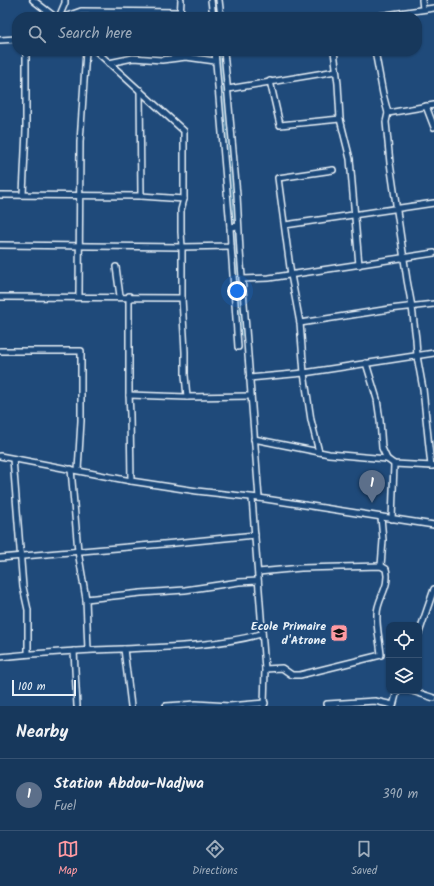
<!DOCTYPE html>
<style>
:root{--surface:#17385c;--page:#244365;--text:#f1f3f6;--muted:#9eacbb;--line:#365272;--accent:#ff9aa2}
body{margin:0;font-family:Kalam,sans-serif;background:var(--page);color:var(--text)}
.controls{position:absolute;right:12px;bottom:12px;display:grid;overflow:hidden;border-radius:8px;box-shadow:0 1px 3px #0004}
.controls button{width:36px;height:36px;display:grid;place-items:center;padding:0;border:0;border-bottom:1px solid var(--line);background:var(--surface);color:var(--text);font:20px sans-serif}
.scale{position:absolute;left:12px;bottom:10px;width:64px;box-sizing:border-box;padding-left:4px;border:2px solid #e8f1f8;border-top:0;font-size:11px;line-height:14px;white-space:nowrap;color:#e8f1f8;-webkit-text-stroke:3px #1f4a7a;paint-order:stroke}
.you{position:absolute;left:237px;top:291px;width:14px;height:14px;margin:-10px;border:3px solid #fff;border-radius:50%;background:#1a73e8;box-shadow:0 0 0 6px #1a73e833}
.badge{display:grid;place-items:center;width:26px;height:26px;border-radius:50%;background:var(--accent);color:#fff;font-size:13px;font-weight:700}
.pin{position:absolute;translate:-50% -33px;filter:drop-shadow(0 1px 2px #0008)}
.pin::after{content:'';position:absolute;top:21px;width:14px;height:12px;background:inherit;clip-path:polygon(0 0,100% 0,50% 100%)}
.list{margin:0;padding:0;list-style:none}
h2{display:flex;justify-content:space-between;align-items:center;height:52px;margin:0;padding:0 16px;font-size:17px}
h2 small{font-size:13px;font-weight:400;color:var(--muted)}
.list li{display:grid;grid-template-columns:26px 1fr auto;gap:12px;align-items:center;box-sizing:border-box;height:72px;padding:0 16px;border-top:1px solid var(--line)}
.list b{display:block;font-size:15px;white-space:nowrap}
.list p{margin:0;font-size:13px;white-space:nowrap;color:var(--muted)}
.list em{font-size:13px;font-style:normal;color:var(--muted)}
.icon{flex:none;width:22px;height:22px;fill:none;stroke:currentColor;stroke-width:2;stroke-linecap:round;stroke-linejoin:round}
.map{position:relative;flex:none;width:434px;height:706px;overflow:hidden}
.search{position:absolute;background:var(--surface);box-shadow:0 1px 3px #0004;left:12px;right:12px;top:12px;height:44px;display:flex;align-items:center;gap:10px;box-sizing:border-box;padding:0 14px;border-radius:16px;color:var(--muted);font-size:15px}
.sheet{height:124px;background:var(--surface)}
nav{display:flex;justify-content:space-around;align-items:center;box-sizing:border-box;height:56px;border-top:1px solid var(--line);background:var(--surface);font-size:11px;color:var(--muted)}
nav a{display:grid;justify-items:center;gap:2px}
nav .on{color:var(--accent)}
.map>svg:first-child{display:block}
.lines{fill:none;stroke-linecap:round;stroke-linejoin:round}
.canal{stroke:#42789f;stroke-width:4.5}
.minor-casing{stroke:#e8f1f8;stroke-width:8}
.minor{stroke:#1f4a7a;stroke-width:5}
.labels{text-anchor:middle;stroke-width:3.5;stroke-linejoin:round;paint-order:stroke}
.poi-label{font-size:12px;font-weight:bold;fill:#e8f1f8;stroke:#1f4a7a;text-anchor:end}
</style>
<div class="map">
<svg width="434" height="706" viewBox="0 0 434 706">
<rect width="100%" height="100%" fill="#1f4a7a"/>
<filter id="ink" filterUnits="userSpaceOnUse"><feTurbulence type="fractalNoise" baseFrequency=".025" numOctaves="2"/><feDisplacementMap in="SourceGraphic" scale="8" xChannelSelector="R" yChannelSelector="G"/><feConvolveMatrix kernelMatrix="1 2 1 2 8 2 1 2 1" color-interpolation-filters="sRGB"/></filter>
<g filter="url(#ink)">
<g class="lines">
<g class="canal">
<path d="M 215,0 L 217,17"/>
<path d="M 219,51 L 230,175"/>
<path d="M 230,178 L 233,224"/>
<path d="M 234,230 L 242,334"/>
</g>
<defs>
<g id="minor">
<path d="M 33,0 L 55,17"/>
<path d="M 211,0 L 213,17"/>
<path d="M 219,0 L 221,17"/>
<path d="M 422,0 L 423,9"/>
<path d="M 59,17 L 65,3 L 65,0"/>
<path d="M 64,17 L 81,11 L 181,12"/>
<path d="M 180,17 L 181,0"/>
<path d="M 372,17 L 434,8"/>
<path d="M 0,40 L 17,39"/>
<path d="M 96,51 L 184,131 L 184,199 L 181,210 L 181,232 L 182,247 L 182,298 L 185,352 L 185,375 L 187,397"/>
<path d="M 215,51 L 230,227 L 238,226"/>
<path d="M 224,51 L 237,195 L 240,251 L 259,498"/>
<path d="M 334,51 L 338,84 L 340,119 L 350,159 L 359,265"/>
<path d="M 375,51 L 383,94 L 388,113 L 386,122 L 390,163 L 407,280 L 412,307 L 416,339 L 417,356 L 423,389 L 431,466"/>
<path d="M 109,63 L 133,58 L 162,60 L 186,57 L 215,61"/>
<path d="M 270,81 L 280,125 L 340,119"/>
<path d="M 228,89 L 336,71"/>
<path d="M 140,90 L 141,196"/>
<path d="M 426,106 L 434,127"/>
<path d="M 388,113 L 434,105"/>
<path d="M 23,194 L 26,130 L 26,51"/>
<path d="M 0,195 L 141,196 L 184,199"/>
<path d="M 285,225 L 434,203"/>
<path d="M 0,245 L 182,247 L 231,246 L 230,227"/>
<path d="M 231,246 L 238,347"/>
<path d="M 116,267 L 120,296"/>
<path d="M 242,279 L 269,278 L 434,253"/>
<path d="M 79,296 L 80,142 L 86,51"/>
<path d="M 129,296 L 129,395 L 130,415 L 131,481"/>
<path d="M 0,297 L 182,298"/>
<path d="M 300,323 L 390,309 L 434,304"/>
<path d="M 0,351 L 81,351 L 81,421 L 78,470"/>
<path d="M 366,363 L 377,399 L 380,420 L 382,448 L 387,459"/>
<path d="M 249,378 L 304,373 L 434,353"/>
<path d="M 129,395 L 187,397 L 251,396"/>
<path d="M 254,439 L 329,454 L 387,459 L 394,464 L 433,466"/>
<path d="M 319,452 L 311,420 L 304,373 L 300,323 L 291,275 L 278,178 L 333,170"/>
<path d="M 0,456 L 131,481 L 197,491 L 259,498 L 434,525"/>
<path d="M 13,459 L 23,587 L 28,610 L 28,654"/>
<path d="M 71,469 L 78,551 L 86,599 L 88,650"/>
<path d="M 252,498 L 265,669 L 264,706"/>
<path d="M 392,519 L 394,464"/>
<path d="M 0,558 L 175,543 L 255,535"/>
<path d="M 381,566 L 383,540 L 381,517"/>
<path d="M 258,572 L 301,568 L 381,566 L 386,569 C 391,586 377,599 377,614 C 376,627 380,642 381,655 L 300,675 L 292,675 L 282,668 L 265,669"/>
<path d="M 86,599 L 141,593 L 185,590 L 239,582 L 258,581"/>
<path d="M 419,633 L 434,589"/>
<path d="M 124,649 L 131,706"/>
<path d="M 74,651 L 77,706"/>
<path d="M 0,657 C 40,653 81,650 122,649 C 168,647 217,646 261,634"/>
<path d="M 412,691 L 434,698"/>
<path d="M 327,704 L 375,701 L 393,705"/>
<path d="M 166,706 L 196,704 L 229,706 L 265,703"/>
<path d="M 393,706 L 397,691"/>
</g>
</defs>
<use href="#minor" class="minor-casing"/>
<use href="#minor" class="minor"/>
</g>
</g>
<defs>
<symbol id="school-square" viewBox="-11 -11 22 22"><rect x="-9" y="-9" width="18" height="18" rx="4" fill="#ff9aa2" stroke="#1f4a7a"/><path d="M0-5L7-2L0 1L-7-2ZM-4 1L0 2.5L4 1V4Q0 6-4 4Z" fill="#111"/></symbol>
</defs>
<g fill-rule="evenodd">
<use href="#school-square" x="329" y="623" width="20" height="20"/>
</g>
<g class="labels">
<g class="poi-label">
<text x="326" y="630">Ecole Primaire<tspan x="326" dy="14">d'Atrone</tspan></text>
</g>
</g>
</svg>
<div class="controls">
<button><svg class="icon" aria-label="locate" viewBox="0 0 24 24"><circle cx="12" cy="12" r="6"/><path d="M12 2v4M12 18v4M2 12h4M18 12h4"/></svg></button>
<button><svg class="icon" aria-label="layers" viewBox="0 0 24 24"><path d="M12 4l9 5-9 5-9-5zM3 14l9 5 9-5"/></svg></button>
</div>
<div class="scale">100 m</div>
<div class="you"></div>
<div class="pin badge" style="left:372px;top:503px;background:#5c6f8a">1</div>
<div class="search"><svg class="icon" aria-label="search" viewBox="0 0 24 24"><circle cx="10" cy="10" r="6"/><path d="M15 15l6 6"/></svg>Search here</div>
</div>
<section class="sheet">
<h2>Nearby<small></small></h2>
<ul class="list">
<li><span class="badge" style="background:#5c6f8a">1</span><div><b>Station Abdou-Nadjwa</b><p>Fuel</p></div><em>390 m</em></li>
</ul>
</section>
<nav>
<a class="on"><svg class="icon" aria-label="map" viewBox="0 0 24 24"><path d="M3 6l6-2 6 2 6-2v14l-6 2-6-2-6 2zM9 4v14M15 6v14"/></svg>Map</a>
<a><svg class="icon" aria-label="directions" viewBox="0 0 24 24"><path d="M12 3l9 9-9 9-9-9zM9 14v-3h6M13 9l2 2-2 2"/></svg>Directions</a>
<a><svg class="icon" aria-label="saved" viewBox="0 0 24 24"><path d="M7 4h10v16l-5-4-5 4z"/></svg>Saved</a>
</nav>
